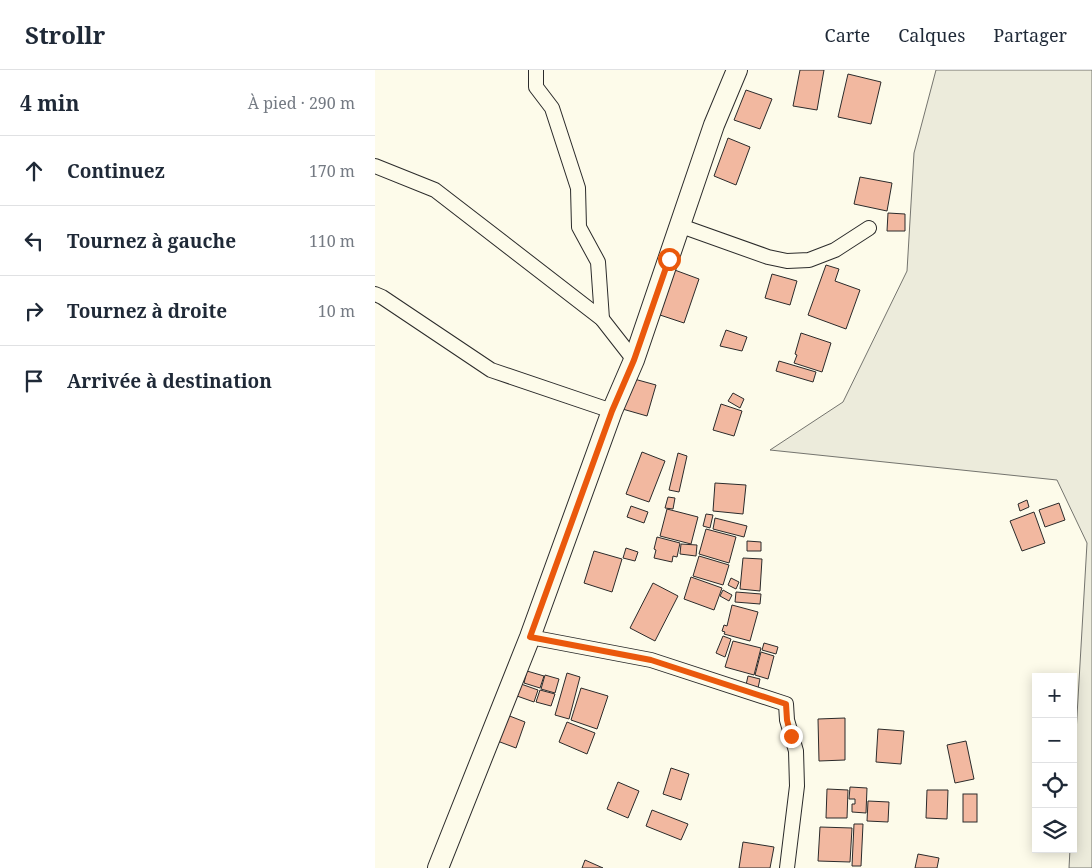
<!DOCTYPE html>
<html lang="fr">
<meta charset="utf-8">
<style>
:root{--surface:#fff;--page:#f2f2f3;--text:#1f2937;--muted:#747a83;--line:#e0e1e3}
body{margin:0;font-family:"Noto Serif",serif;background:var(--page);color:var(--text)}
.controls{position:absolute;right:15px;bottom:15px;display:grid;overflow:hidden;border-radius:0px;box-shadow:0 2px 12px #0003}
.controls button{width:45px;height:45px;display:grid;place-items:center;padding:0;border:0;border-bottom:1px solid var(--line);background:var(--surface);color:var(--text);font:25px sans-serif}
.stop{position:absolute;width:15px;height:15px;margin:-11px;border:4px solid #ea580c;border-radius:50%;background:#fff}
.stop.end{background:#ea580c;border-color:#fff;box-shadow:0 1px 5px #0008}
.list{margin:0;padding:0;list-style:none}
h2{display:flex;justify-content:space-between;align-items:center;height:65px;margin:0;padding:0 20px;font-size:21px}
h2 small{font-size:16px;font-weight:400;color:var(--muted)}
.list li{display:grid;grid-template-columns:32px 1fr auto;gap:15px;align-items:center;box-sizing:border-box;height:70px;padding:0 20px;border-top:1px solid var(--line)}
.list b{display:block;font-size:19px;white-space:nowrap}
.list em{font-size:16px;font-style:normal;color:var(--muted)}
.icon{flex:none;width:28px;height:28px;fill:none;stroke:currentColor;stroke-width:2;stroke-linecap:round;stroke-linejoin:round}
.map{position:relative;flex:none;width:717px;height:798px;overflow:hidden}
header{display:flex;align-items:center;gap:30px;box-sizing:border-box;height:70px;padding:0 25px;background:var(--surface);border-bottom:1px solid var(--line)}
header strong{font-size:24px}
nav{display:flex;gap:28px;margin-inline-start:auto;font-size:18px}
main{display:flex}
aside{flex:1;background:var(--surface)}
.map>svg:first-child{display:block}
.green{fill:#ecebdb;stroke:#74746e}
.building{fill:#f2b8a0;stroke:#2b2b2b}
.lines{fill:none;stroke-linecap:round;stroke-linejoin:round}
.street-casing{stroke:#2b2b2b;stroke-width:16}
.secondary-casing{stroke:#2b2b2b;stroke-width:22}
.street{stroke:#fdfbea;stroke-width:14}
.secondary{stroke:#fdfbea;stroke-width:20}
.route{stroke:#ea580c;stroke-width:6}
</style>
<header>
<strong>Strollr</strong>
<nav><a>Carte</a><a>Calques</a><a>Partager</a></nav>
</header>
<main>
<aside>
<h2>4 min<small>À pied · 290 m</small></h2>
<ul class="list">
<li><svg class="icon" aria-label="ahead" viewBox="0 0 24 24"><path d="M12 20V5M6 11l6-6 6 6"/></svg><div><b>Continuez</b></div><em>170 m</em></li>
<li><svg class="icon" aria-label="left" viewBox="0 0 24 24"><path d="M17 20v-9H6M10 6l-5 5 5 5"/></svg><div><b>Tournez à gauche</b></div><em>110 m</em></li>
<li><svg class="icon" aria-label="right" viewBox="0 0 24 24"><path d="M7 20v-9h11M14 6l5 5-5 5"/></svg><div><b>Tournez à droite</b></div><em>10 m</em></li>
<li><svg class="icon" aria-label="arrive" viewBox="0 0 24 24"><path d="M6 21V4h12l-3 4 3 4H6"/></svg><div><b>Arrivée à destination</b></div></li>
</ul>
</aside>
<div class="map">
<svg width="717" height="798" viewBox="0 0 717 798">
<rect width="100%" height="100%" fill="#fdfbea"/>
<path class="green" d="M 561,0 L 717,0 L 717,798 L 694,798 L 695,779 L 698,779 L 698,715 L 712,473 L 682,410 L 395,380 L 468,332 L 532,201 L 539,83 Z"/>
<g class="building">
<path d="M 425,0 L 449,0 L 442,40 L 418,36 Z"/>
<path d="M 473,4 L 506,12 L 496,54 L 463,47 Z"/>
<path d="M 371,20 L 397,29 L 385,59 L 359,50 Z"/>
<path d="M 353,68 L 375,77 L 361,115 L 339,106 Z"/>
<path d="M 485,107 L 517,113 L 512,141 L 479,134 Z"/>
<path d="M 513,143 L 530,144 L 530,161 L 512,161 Z"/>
<path d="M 451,195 L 464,199 L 460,211 L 485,220 L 471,259 L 433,245 Z"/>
<path d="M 297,199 L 324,209 L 309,253 L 282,244 Z"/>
<path d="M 397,204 L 422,211 L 415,235 L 390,228 Z"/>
<path d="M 351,260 L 372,267 L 367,281 L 345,276 Z"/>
<path d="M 426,263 L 456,273 L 447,302 L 419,293 L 422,285 L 420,284 Z"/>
<path d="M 404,291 L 441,302 L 438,312 L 401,301 Z"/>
<path d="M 252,307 L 281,315 L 272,346 L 244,338 Z"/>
<path d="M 358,323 L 369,329 L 365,338 L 353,331 Z"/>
<path d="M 346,334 L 367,341 L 359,366 L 338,360 Z"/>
<path d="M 267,382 L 290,391 L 274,432 L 251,424 Z"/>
<path d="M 303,383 L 312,386 L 304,422 L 294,420 Z"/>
<path d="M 340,413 L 371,415 L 368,444 L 338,441 Z"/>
<path d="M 293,427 L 300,428 L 298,439 L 290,438 Z"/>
<path d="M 652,430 L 654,437 L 645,441 L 643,434 Z"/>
<path d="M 684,433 L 690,450 L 670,457 L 664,440 Z"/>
<path d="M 256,436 L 273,442 L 269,453 L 252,447 Z"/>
<path d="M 292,439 L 323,447 L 316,474 L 285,466 Z"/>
<path d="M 659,442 L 670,473 L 647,481 L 635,451 Z"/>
<path d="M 331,444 L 338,445 L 335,458 L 328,456 Z"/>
<path d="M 340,448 L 372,456 L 369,467 L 338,459 Z"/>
<path d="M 331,459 L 361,467 L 354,493 L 324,484 Z"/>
<path d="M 282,467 L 305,473 L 302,487 L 298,486 L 297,492 L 279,488 L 281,480 L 279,479 Z"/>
<path d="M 372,471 L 386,472 L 386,481 L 372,481 Z"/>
<path d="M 306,474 L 322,475 L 321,486 L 305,484 Z"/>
<path d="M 251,478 L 263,482 L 260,491 L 248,488 Z"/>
<path d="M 219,481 L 247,489 L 237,522 L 209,513 Z"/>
<path d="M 324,486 L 354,495 L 348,515 L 318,506 Z"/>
<path d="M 368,488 L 387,489 L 385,521 L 365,519 Z"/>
<path d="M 316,507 L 347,518 L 339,540 L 309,529 Z"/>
<path d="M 356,508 L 364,512 L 361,519 L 353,515 Z"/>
<path d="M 278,513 L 303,526 L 280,571 L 255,558 Z"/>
<path d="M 348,520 L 357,525 L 354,531 L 345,526 Z"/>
<path d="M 361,522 L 386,524 L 385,534 L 360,532 Z"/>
<path d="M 357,535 L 383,542 L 375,571 L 349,564 L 350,562 L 347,561 L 349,555 L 352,556 Z"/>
<path d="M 348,566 L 356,569 L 350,587 L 341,583 Z"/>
<path d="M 358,571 L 386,578 L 379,605 L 350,597 Z"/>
<path d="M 389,573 L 403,577 L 401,584 L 387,580 Z"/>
<path d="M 386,582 L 399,586 L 393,609 L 380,605 Z"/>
<path d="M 152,601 L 169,606 L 165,618 L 149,613 Z"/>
<path d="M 192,603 L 205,607 L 194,649 L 180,645 Z"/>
<path d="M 170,605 L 184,609 L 180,623 L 166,619 Z"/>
<path d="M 373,606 L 385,609 L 383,618 L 371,615 Z"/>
<path d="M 146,614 L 163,620 L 159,632 L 142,626 Z"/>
<path d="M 206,618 L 233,626 L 222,659 L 196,650 Z"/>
<path d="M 165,620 L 180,624 L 176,636 L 161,632 Z"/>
<path d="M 127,643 L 150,652 L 141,678 L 117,669 Z"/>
<path d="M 470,648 L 470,690 L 444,691 L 443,649 Z"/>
<path d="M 192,652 L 220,663 L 212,684 L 184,672 Z"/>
<path d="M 503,659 L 529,661 L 526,694 L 501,692 Z"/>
<path d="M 591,671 L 599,709 L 580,713 L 572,675 Z"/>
<path d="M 296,698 L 314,704 L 306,730 L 288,724 Z"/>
<path d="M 243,712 L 264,721 L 253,748 L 232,739 Z"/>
<path d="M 475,717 L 492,718 L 491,743 L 477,742 L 477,734 L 480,734 L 480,729 L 474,729 Z"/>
<path d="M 452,719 L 473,720 L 472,748 L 451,748 Z"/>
<path d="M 552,720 L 573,720 L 572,749 L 551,748 Z"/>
<rect x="588" y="724" width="14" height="28"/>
<path d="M 493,731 L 514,732 L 513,752 L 492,751 Z"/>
<path d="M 277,740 L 313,754 L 306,770 L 271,756 Z"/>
<path d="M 479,754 L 488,754 L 486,796 L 477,796 Z"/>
<path d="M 445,757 L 477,758 L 475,792 L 443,791 Z"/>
<path d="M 368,772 L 399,777 L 395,798 L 364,798 Z"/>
<path d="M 543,784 L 564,788 L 562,798 L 540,798 Z"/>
<path d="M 210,790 L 228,798 L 207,798 Z"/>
</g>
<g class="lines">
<defs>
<g id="street">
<path d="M 161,0 L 161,17 L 177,38 L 203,118 L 204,157 L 223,192 L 227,249"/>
<path d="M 0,96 L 60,120 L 227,249 L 259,290"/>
<path d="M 306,156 L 393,187 L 412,191 L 434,190 L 460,180 L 494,158"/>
<path d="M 0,224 L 7,227 L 116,300 L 237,341"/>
<path d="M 155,567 L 276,590 L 411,634 L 412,650 L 421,681 L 422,716 L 412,798"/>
</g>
<path id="secondary" d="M 63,798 L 155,567 L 237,341 L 259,290 L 339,55 L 362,0"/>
</defs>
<use href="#street" class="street-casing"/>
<use href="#secondary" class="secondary-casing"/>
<use href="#street" class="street"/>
<use href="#secondary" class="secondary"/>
</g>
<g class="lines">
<path class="route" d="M 294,189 L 259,290 L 237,341 L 155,567 L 276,590 L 411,634 L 412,650 L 416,666"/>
</g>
</svg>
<div class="controls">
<button>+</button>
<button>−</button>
<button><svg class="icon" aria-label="locate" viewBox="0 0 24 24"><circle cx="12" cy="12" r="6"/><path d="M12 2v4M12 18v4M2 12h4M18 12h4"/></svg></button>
<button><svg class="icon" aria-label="layers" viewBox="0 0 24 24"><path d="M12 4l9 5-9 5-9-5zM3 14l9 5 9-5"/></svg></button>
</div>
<div class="stop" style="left:294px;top:189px"></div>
<div class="stop end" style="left:416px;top:666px"></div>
</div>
</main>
